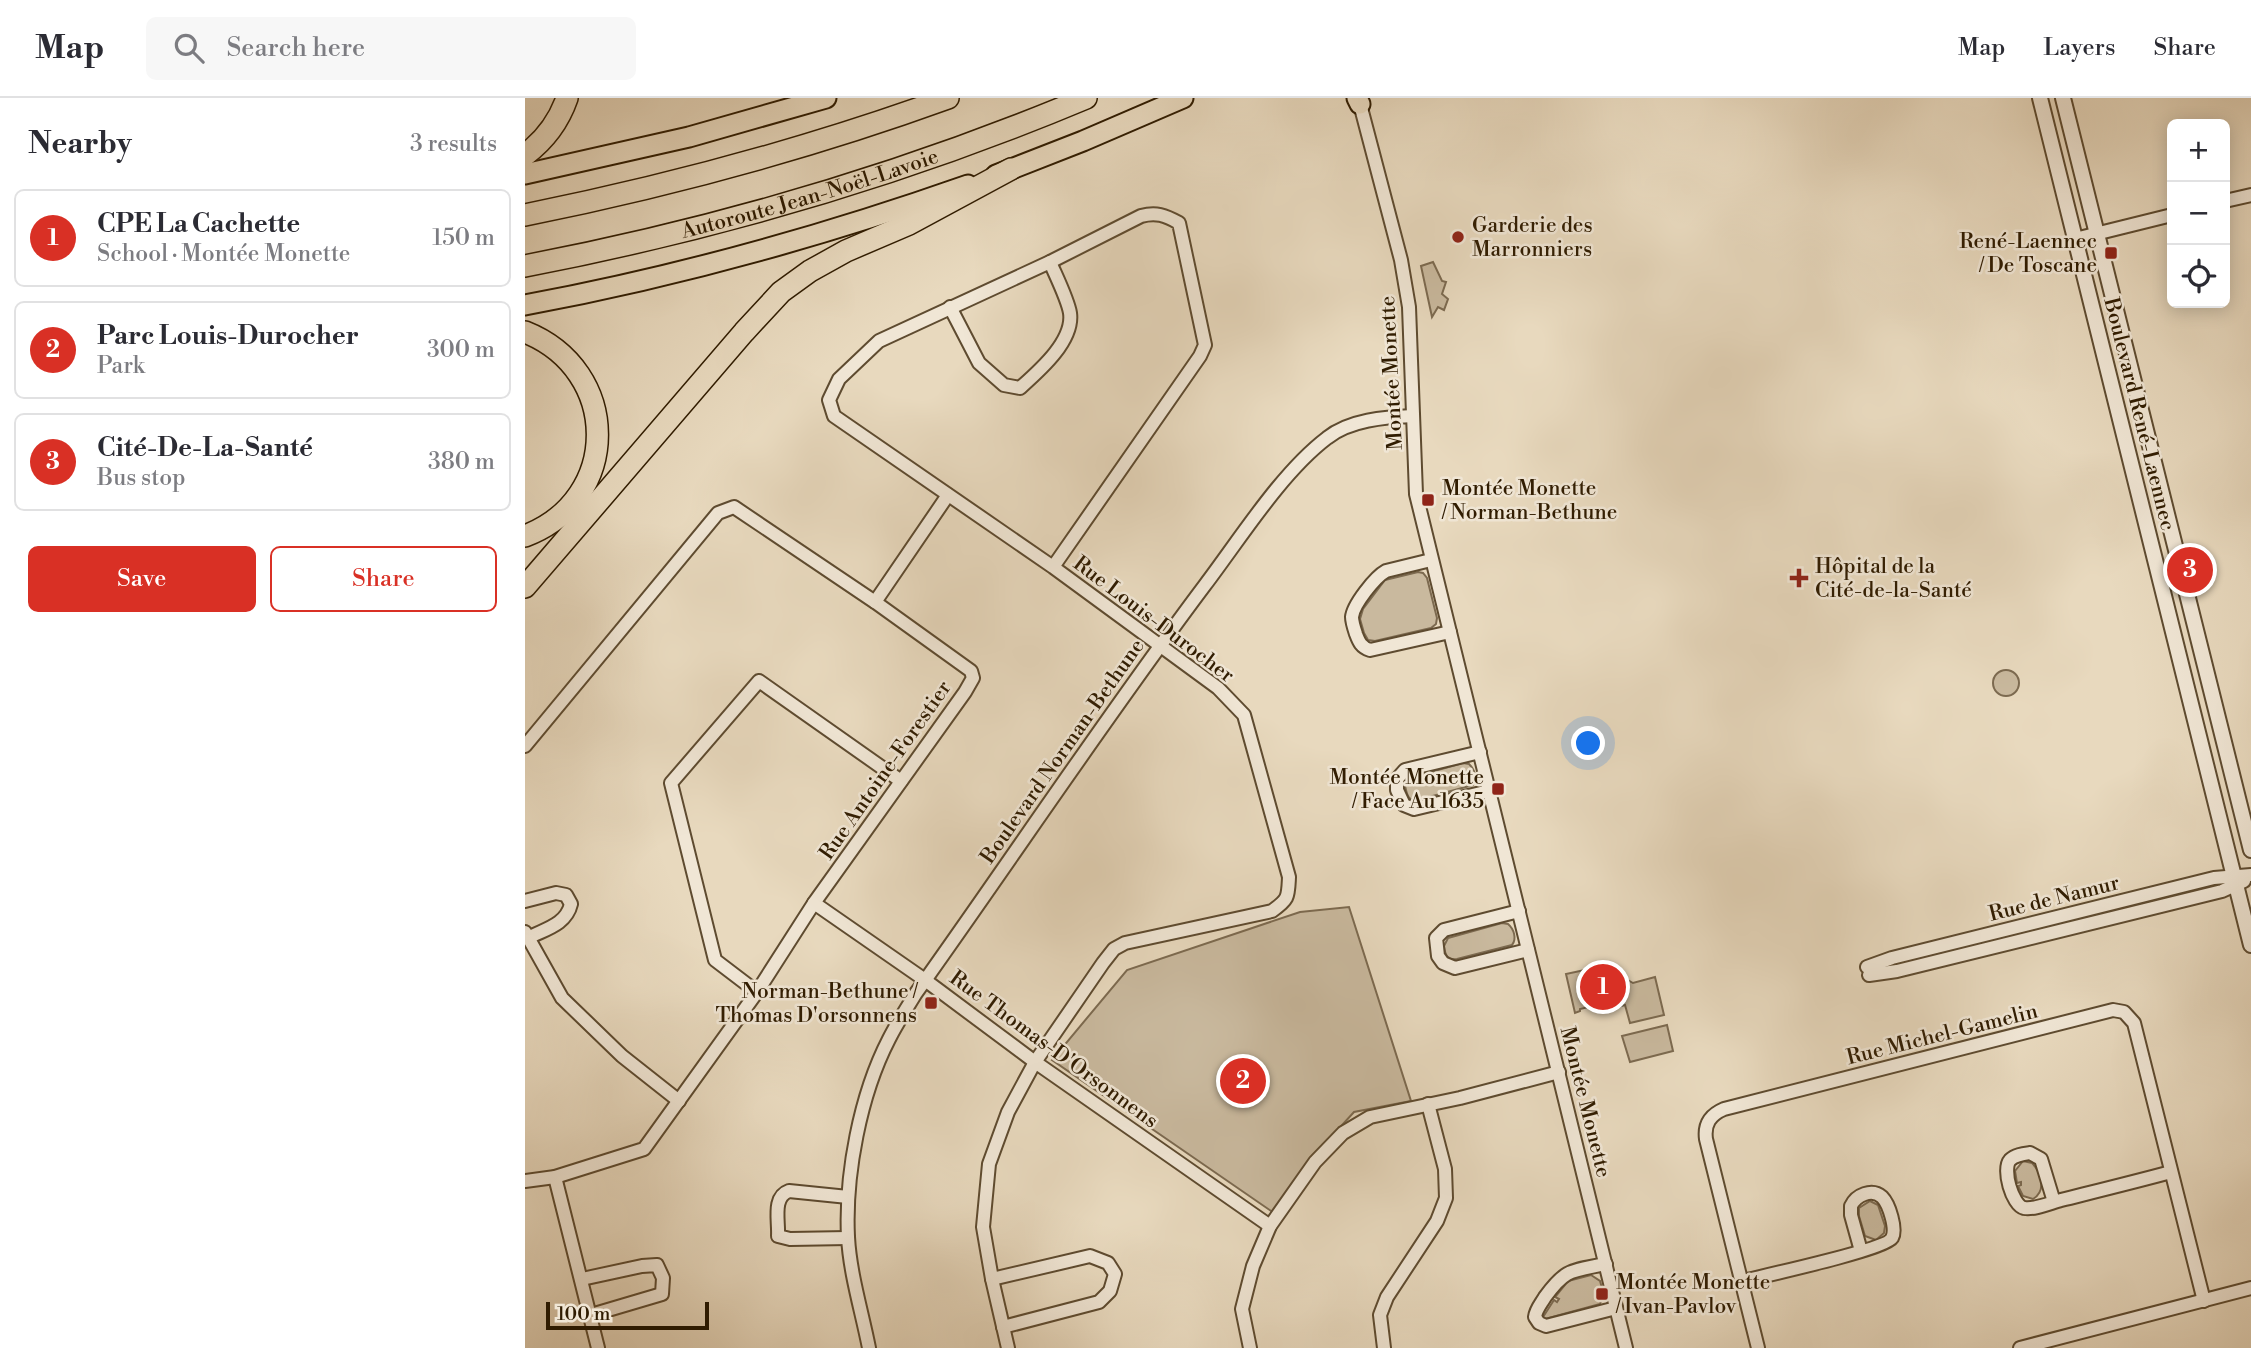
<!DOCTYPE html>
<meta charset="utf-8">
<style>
:root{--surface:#fff;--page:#f7f7f7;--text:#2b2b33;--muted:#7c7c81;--line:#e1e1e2;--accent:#d93025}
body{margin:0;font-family:"Libre Bodoni",serif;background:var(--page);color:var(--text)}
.controls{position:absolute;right:21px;top:21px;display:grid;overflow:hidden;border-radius:10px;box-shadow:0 4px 18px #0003}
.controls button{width:63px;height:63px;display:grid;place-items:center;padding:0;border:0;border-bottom:2px solid var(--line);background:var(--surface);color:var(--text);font:35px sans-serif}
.scale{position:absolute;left:21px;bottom:18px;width:163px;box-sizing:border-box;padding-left:7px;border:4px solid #301c01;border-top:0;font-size:19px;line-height:24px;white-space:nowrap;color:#301c01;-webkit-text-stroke:5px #f0e6d5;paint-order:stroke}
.you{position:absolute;left:1064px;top:646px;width:24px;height:24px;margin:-18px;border:5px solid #fff;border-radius:50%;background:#1a73e8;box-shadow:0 0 0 10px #1a73e833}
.badge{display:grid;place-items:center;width:46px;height:46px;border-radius:50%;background:var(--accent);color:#fff;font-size:23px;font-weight:700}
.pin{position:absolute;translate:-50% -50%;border:4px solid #fff;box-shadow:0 2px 7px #0006}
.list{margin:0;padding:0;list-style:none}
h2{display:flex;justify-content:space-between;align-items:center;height:91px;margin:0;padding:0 28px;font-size:30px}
h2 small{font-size:23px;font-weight:400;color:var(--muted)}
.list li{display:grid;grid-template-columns:46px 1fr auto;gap:21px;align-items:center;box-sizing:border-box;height:98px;margin:0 14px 14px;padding:0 14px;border:2px solid var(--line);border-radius:10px}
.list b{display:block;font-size:26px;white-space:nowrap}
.list p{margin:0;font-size:23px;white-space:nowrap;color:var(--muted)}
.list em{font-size:23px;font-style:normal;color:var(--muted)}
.actions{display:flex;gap:14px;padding:21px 28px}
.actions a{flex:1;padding:16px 0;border:2px solid var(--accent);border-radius:10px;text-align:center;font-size:24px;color:var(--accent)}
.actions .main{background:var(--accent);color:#fff}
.icon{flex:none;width:38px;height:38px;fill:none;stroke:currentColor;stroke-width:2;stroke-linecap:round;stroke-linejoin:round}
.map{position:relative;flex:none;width:1726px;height:1250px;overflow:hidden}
header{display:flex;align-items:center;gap:42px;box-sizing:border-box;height:98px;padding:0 35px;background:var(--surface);border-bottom:2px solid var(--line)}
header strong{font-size:33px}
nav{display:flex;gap:38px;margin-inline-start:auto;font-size:24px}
.search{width:490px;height:63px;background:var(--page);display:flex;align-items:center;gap:18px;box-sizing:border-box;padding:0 24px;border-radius:10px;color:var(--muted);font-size:26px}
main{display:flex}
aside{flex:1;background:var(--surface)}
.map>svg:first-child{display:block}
.green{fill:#c9b99e;stroke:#7c6a50;stroke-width:2}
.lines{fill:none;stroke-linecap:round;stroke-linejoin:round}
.minor-casing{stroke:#5e4b30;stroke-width:16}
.tertiary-casing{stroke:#5e4b30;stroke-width:18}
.trunk-casing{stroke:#301c01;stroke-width:23}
.motorway-casing{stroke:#301c01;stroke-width:24}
.minor{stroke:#f0e6d5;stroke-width:12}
.tertiary{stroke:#f0e6d5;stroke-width:14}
.trunk{stroke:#e8d9be;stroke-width:19}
.motorway{stroke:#e8d9be;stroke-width:21}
.poi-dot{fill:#8f2418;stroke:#f0e6d5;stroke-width:2.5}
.labels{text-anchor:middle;stroke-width:5;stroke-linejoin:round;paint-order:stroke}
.street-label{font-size:21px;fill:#301c01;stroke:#f0e6d5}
.poi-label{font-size:21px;fill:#301c01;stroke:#f0e6d5;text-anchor:start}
</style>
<header>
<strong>Map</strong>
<div class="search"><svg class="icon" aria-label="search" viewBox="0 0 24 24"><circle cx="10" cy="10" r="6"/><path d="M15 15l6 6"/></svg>Search here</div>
<nav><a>Map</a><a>Layers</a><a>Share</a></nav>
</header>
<main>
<aside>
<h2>Nearby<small>3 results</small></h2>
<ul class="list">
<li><span class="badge">1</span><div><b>CPE La Cachette</b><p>School · Montée Monette</p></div><em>150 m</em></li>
<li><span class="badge">2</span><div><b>Parc Louis-Durocher</b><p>Park</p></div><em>300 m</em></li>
<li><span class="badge">3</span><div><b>Cité-De-La-Santé</b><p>Bus stop</p></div><em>380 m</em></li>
</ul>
<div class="actions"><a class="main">Save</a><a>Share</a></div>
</aside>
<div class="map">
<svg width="1726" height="1250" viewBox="0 0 1726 1250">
<rect width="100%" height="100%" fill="#e8d9be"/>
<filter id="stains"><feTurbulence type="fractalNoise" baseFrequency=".00286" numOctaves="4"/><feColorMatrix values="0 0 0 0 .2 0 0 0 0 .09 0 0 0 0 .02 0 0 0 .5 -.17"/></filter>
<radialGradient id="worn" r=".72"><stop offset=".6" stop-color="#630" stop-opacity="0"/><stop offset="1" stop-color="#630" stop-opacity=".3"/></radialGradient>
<g class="green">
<path d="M 908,164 L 917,183 L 921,184 L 917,196 L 923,201 L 919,212 L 913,209 L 907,219 L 896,168 Z"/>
<path d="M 893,474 L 898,475 L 902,480 L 912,520 L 911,526 L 906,530 L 850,543 L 843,542 L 839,535 L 835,521 L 838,511 L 860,482 Z"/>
<circle cx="1481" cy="585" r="13"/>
<path d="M 938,665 L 944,666 C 950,672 953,681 948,687 L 893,702 C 883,703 882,697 880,688 L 884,680 Z"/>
<path d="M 824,809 L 886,1003 L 829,1014 L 787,1060 L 749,1115 L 527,962 L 602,872 L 775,814 Z"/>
<path d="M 977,825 L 983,826 C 989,831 992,841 987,847 L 932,861 C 922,863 920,856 919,848 L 923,840 Z"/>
<path d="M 1078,868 L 1108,885 L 1130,879 L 1139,917 L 1105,925 L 1100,907 L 1092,909 L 1091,906 L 1075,910 L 1072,907 L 1055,911 L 1055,913 L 1050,915 L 1041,876 Z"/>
<path d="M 1142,927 L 1148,953 L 1105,964 L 1097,938 Z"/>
<path d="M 1498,1063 L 1507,1065 C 1516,1074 1522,1093 1508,1101 L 1498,1098 L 1493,1088 L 1496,1087 L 1496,1084 L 1492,1085 L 1490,1073 Z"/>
<path d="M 1345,1103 L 1353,1107 L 1360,1128 L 1359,1135 L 1351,1142 L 1340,1138 L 1334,1118 L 1334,1110 Z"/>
<path d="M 1066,1177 L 1075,1183 L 1077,1190 L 1072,1191 L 1073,1197 L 1078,1197 L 1075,1206 L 1020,1221 L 1018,1219 L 1029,1202 L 1032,1204 L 1034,1201 L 1030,1199 L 1043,1183 Z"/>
</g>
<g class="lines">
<defs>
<g id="minor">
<path d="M 835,6 L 876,162 L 884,209 L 891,396 L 1101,1250"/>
<path d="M 1700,103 L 1726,97"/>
<path d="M 1550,141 L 1647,117"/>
<path d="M 425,209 L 454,265 L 479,287 L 495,290 C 514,273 549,243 545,215 C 543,202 531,178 525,164"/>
<path d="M 906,462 L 861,473 C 850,479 828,507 827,519 C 827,524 829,530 831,536 C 834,544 836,549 845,552 L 925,534"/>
<path d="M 350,504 L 423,397"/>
<path d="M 0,648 L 193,415 L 209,409 L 350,504 L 446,573 L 448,580 L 440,594 L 289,805 L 232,894 L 119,1051 L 30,1079 L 0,1083"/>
<path d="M 955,654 L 880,672 L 872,681 L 872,692 L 879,707 L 889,711 L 964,693"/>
<path d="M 0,803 L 31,795 L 41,797 L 46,806 C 41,827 20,831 3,840"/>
<path d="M 289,805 L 400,882 L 510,964 L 745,1128"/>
<path d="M 994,813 L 919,832 L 911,840 L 913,858 L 918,865 L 930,870 L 1003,852"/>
<path d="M 0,834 L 37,900 L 97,958 L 154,1003"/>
<path d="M 1342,869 L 1367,860 L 1689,780 L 1726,777"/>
<path d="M 1344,877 L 1372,873 L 1697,793 L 1719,783"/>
<path d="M 232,894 L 190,862 L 146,685 L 234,583 L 376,683"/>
<path d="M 30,1079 L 73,1250"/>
<path d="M 323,1099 L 264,1093 C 247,1099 254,1123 253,1138 L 265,1141 L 323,1140"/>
<path d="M 1529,1104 L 1516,1061 L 1505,1055 C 1498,1056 1490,1057 1485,1062 C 1477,1071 1487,1107 1499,1110 C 1509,1112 1525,1105 1536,1102 C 1572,1093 1609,1084 1646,1074"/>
<path d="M 1081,1166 C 1047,1173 1041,1170 1020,1199 C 1016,1206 1011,1211 1010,1219 L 1014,1225 L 1021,1228 L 1091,1210"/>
<path d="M 57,1181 L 117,1168 L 132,1167 L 138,1180 L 137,1196 L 66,1217"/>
<path d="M 467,1181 L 565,1158 L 583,1165 L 590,1176 L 585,1193 L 574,1204 L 478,1229"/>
<path d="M 1218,1183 C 1238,1178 1361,1151 1367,1140 C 1372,1131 1364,1106 1357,1099 C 1347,1090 1331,1097 1326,1108 L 1326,1117 L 1336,1153"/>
<path d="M 344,1250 C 337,1214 325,1176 323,1139 C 320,1077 335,997 364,941 C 372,925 382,910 391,895 C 488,759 580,620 680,487 C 715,441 756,375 802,340 C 824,322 860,319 888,318"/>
<path d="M 483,1250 L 467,1181 L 458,1129 L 464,1066 L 483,1014 L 510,964 L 578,865 L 589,851 L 600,845 L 747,813 C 764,801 763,799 764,779 L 719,617 L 693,590 L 528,469 L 309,318 L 304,302 L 314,281 L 354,243 L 525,164 L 616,118 C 631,114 640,117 654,125 L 680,247 L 675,258 L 528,469"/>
<path d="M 725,1250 L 717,1211 L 728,1168 L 745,1128 L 790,1064 L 818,1035 L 845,1019 L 935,1000 L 1034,974"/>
<path d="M 859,1250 L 855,1217 L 862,1199 L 912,1123 L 921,1100 L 920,1071 L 903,1006"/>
<path d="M 1233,1250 L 1181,1041 C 1179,1026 1185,1017 1199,1011 L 1588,912 L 1599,914 L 1609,925 L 1679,1203"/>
<path d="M 1495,1250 L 1726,1190"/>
</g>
<g id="tertiary">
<path d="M 1515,0 L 1726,847"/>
<path d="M 1538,0 L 1726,752"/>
</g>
<g id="trunk">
<path d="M 832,0 L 835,6"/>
<path d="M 0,76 L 164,39 L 301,0"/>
<path d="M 471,77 L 558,43 L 658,0"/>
<path d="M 0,207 C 151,179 298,138 443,87"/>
</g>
<g id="motorway">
<path d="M 0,57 C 20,42 34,23 42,0"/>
<path d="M 0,117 C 144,88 285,50 423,0"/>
<path id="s1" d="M 0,168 C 192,131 380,76 561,0"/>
<path d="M 0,234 C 96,272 97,401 0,438"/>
<path d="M 0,489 L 219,234 L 256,194 L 285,173 L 321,153 L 384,126 L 486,71"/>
</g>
</defs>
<use href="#minor" class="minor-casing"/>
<use href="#tertiary" class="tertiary-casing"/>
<use href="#trunk" class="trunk-casing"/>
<use href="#motorway" class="motorway-casing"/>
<use href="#minor" class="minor"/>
<use href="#tertiary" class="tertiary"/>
<use href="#trunk" class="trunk"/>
<use href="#motorway" class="motorway"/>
</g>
<g class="poi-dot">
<circle cx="933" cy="139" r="7"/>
<rect x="1579" y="148" width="14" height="14" rx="3.5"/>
<rect x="896" y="395" width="14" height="14" rx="3.5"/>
<path d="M1270.5 469.5h7v7h7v7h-7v7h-7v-7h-7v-7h7z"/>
<rect x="966" y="684" width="14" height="14" rx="3.5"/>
<rect x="399" y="898" width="14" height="14" rx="3.5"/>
<rect x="1070" y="1189" width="14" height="14" rx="3.5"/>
</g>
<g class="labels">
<g class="street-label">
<text dy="7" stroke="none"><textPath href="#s1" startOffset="294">Autoroute Jean-Noël-Lavoie</textPath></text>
<text transform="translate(866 275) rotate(-93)" y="7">Montée Monette</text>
<text transform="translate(1615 316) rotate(76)" y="7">Boulevard René-Laennec</text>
<text transform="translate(629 521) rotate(37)" y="7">Rue Louis-Durocher</text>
<text transform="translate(537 653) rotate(-55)" y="7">Boulevard Norman-Bethune</text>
<text transform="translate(360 672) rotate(-55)" y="7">Rue Antoine-Forestier</text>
<text transform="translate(1529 800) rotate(-14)" y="7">Rue de Namur</text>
<text transform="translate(1417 936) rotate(-14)" y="7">Rue Michel-Gamelin</text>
<text transform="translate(529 951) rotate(36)" y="7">Rue Thomas-D'Orsonnens</text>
<text transform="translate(1061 1004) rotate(76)" y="7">Montée Monette</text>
</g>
<g class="poi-label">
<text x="947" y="134">Garderie des<tspan x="947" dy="24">Marronniers</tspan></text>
<text x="1572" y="150" text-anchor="end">René-Laennec<tspan x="1572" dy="24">/ De Toscane</tspan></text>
<text x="917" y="397">Montée Monette<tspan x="917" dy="24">/ Norman-Bethune</tspan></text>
<text x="1290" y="475">Hôpital de la<tspan x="1290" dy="24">Cité-de-la-Santé</tspan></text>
<text x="959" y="686" text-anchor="end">Montée Monette<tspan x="959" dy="24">/ Face Au 1635</tspan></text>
<text x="392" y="900" text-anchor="end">Norman-Bethune /<tspan x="392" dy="24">Thomas D'orsonnens</tspan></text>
<text x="1091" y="1191">Montée Monette<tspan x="1091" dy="24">/ Ivan-Pavlov</tspan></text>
</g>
</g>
<rect width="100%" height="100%" filter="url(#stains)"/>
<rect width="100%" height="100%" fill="url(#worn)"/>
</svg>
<div class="controls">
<button>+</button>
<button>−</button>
<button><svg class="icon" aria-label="locate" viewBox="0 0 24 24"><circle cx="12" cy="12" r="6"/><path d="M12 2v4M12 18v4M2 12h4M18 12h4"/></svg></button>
</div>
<div class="scale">100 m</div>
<div class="you"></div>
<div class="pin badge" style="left:1078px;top:889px">1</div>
<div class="pin badge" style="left:718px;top:983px">2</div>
<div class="pin badge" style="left:1665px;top:472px">3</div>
</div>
</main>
